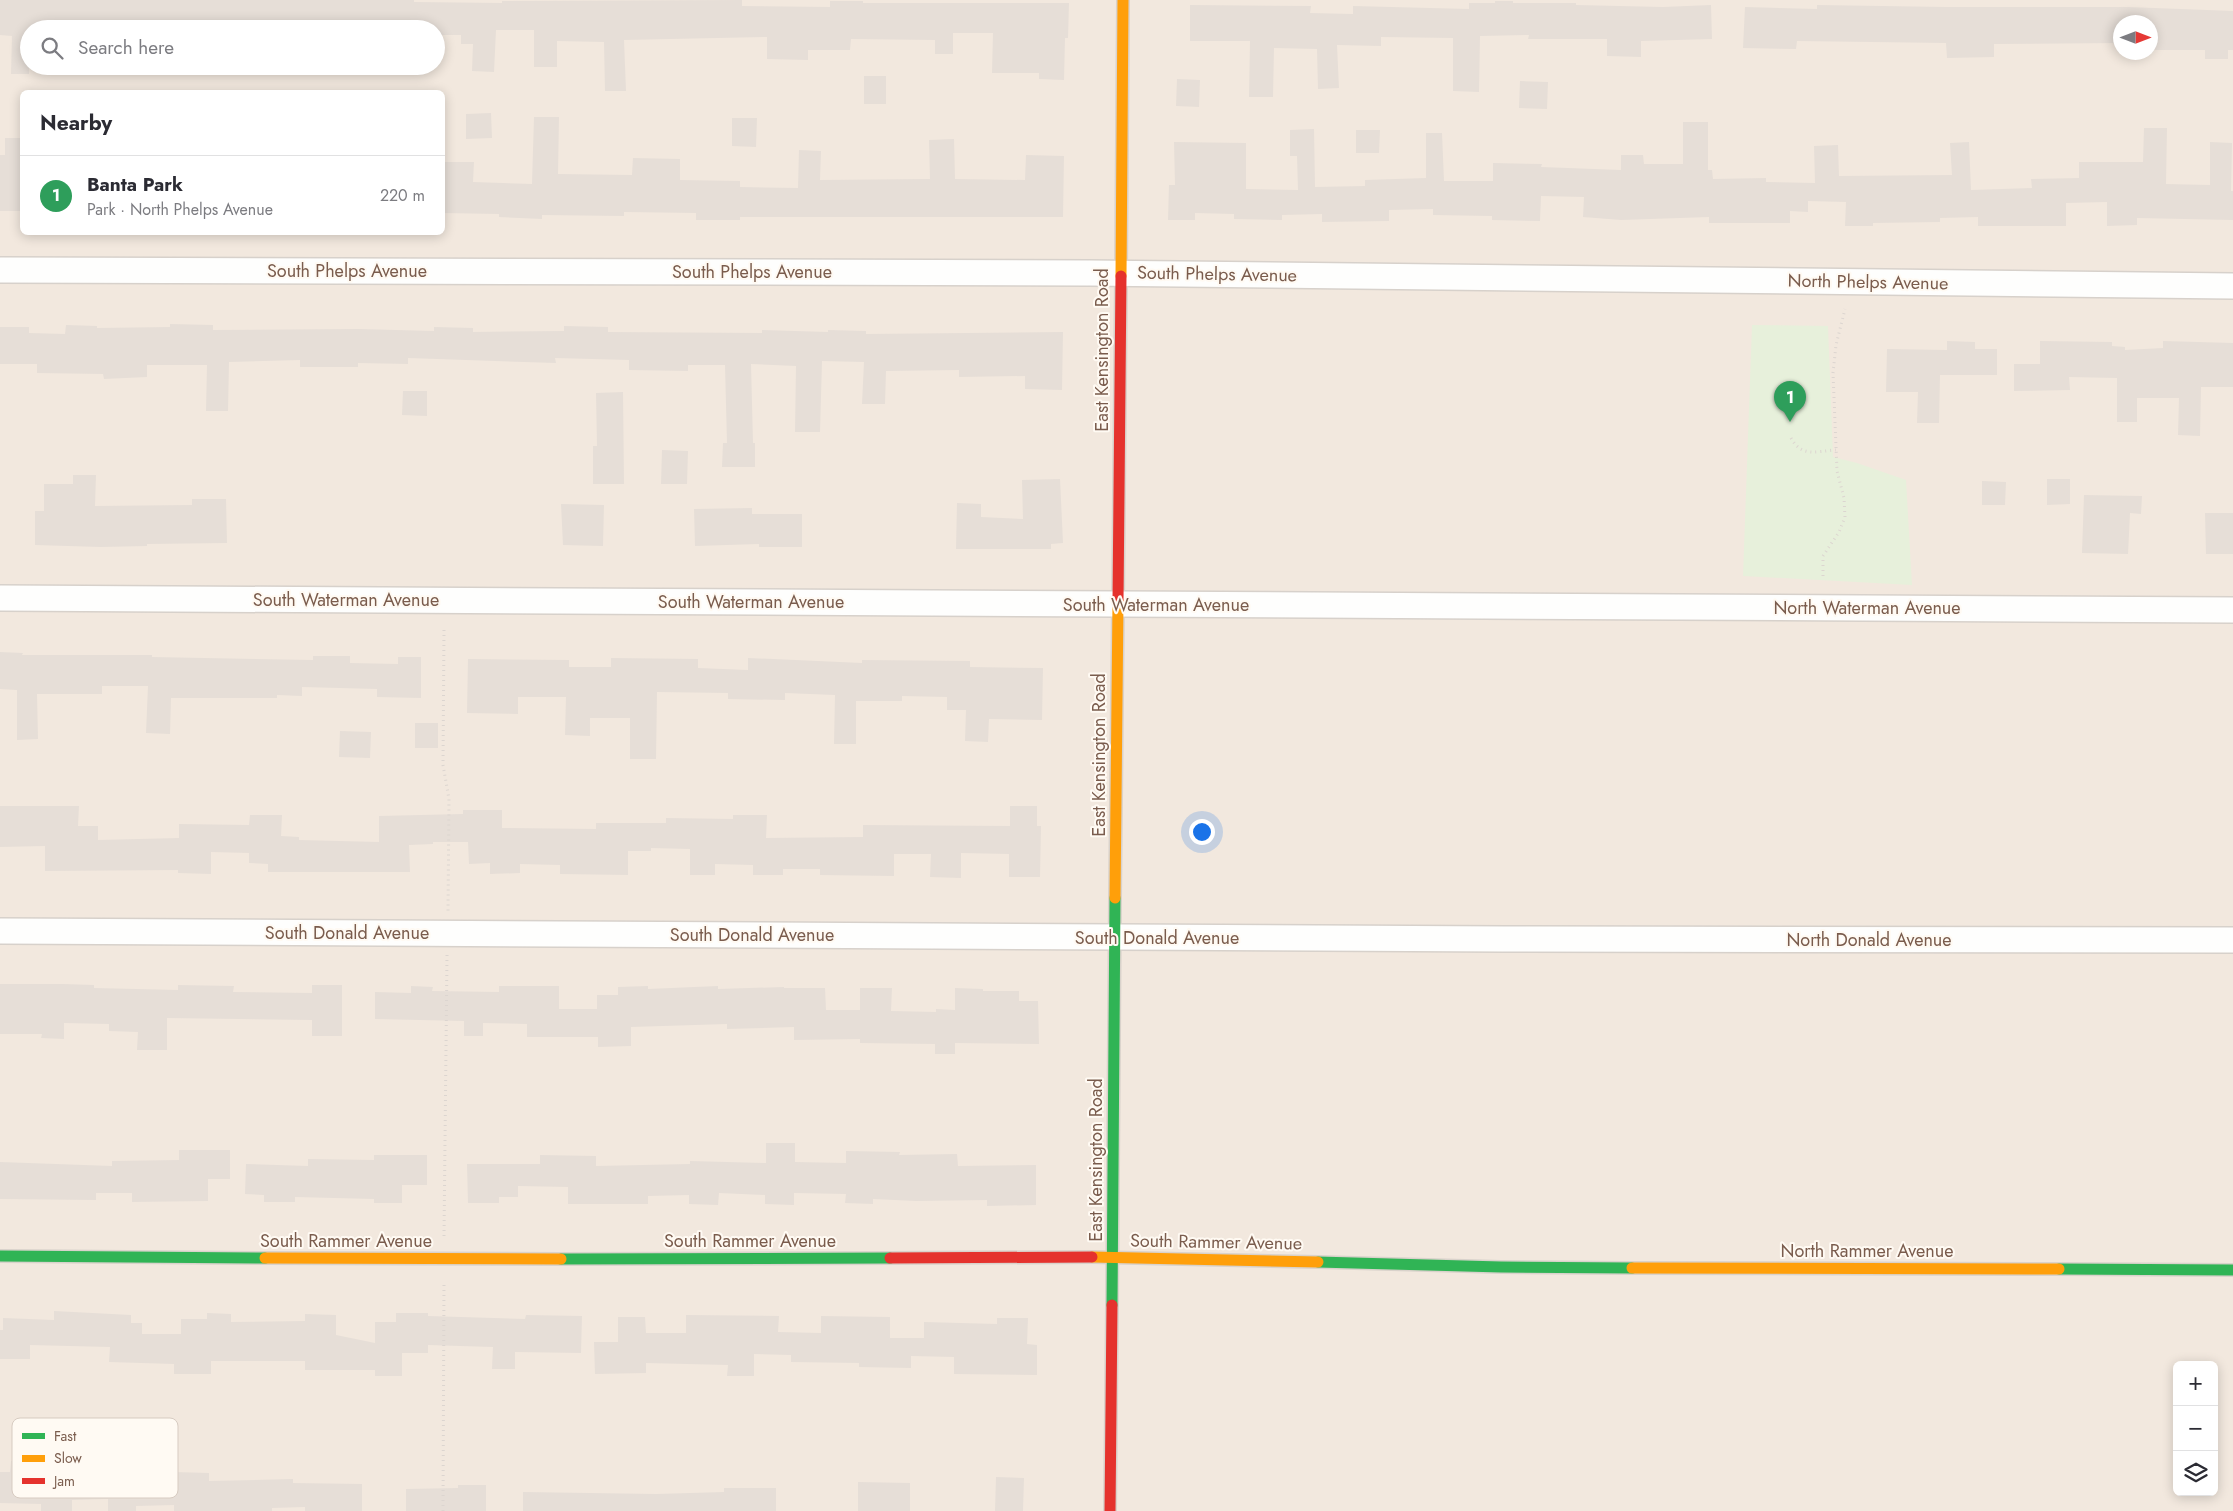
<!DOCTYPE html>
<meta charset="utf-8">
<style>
:root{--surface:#fff;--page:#f2f2f3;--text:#2b2b33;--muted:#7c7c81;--line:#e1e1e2;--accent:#d93025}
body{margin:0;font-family:Jost,sans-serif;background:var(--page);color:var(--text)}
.controls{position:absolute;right:15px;bottom:15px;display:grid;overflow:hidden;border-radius:8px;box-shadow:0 2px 12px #0003}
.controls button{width:45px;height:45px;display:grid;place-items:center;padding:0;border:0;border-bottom:1px solid var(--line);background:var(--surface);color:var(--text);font:25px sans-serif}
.compass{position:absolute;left:2113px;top:15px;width:45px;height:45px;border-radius:50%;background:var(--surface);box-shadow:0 2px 12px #0003;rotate:90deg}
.you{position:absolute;left:1201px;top:831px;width:18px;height:18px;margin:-12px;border:4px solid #fff;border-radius:50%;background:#1a73e8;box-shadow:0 0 0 8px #1a73e833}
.badge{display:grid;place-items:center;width:32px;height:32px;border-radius:50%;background:var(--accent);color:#fff;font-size:16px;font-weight:700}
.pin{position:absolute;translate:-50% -41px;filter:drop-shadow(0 1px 2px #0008)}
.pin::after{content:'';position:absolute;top:26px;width:18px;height:15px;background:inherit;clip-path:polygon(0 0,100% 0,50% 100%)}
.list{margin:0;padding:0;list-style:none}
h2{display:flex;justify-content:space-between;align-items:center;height:65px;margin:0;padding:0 20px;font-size:21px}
h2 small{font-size:16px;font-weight:400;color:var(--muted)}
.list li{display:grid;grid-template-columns:32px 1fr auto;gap:15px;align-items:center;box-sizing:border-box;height:80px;padding:0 20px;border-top:1px solid var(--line)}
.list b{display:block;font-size:19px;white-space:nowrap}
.list p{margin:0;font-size:16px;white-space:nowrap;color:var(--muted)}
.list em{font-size:16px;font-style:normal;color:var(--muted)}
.icon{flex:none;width:28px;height:28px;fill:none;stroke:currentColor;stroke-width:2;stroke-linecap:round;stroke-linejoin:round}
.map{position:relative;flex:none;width:2233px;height:1511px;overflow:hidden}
.search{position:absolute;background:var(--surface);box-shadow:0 2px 12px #0003;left:20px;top:20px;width:425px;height:55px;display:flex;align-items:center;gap:12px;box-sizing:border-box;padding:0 18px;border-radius:28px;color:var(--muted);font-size:19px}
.panel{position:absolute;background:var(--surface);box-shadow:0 2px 12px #0003;left:20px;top:90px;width:425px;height:145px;border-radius:8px}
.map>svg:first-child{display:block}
.residential{fill:#f2e8de;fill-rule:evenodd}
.green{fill:#e7f0db}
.building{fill:#e6ded7}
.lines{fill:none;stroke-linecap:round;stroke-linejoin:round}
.street-casing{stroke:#d7d1cb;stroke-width:28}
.fast-casing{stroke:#d9d2cb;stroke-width:14}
.slow-casing{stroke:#d9d2cb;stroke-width:14}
.jam-casing{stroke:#d9d2cb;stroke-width:14}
.path{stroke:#dcd5d0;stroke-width:3;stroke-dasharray:1 4;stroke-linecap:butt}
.street{stroke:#fefefd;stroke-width:25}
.fast{stroke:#30b455;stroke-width:11}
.slow{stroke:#ff9f0a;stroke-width:11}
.jam{stroke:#e5322d;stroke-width:11}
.labels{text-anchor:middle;stroke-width:4;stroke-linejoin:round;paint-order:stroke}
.street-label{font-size:18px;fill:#7a5c4d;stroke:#fffaf3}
.key{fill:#fffaf3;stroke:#d7cbc1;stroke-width:1}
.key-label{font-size:14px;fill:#7a5c4d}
</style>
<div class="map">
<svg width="2233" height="1511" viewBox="0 0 2233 1511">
<rect width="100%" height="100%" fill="#f9f5f0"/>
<path class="residential" d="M 0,0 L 2233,0 L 2233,1511 L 0,1511 ZM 2120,22 L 2150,22 L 2150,52 L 2120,52 ZM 29,29 L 436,29 L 436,66 L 29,66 ZM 22,92 L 442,92 L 442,232 L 22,232 ZM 2177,1365 L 2214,1365 L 2214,1492 L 2177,1492 Z"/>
<path class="green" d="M 1752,325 L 1828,326 L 1833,457 L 1857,463 L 1906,480 L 1912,585 L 1743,576 Z"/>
<g class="building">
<path d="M 0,0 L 414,0 L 414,2 L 502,3 L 502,1 L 742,0 L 742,6 L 830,7 L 830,1 L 863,1 L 863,3 L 1069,3 L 1068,38 L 1065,38 L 1064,80 L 1039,79 L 1039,73 L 992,73 L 993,33 L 953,33 L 953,54 L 935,54 L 935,40 L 851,39 L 850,50 L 808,50 L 808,60 L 767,59 L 767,37 L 624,40 L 626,91 L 605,91 L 604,42 L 557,41 L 557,67 L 534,67 L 534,30 L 496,30 L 494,72 L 472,71 L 473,44 L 461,44 L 461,35 L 437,35 L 437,29 L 29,29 L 29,74 L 11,74 L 12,36 L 0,35 Z"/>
<path d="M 1495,1 L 1513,1 L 1513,3 L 1576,3 L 1576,5 L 1663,7 L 1711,5 L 1712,39 L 1641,41 L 1641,57 L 1607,56 L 1607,39 L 1528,39 L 1529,35 L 1480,36 L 1479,92 L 1453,91 L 1453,38 L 1381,37 L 1381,46 L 1337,45 L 1339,88 L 1318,89 L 1317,49 L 1274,48 L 1273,97 L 1249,97 L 1250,41 L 1190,41 L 1190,5 L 1311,6 L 1310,13 L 1353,14 L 1353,6 L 1469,9 L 1469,3 L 1495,3 Z"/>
<path d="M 1817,5 L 1946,7 L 2128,7 L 2233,11 L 2233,50 L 2228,50 L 2228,59 L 2205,59 L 2205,50 L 2150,50 L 2150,22 L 2120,22 L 2120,43 L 1994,44 L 1994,57 L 1947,58 L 1946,43 L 1797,41 L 1796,49 L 1743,48 L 1745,7 L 1817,9 Z"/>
<rect x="864" y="76" width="22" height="28"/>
<path d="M 1177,79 L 1200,80 L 1199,107 L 1176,106 Z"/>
<path d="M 1520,81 L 1548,82 L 1547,109 L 1519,108 Z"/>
<path d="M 491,113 L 492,138 L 466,139 L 466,114 Z"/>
<path d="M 534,117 L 559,117 L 558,174 L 632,175 L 633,158 L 680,159 L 680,180 L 740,181 L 740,187 L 798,188 L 799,150 L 821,151 L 820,180 L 930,179 L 929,140 L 954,139 L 955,179 L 1025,180 L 1026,155 L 1064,156 L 1063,217 L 740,217 L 740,220 L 696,220 L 696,213 L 624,212 L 624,216 L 542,215 L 542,219 L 499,217 L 499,214 L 442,213 L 442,162 L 474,162 L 473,182 L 532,184 Z"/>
<path d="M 732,118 L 757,118 L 756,147 L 732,146 Z"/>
<path d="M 1683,122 L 1708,122 L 1708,170 L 1712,170 L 1713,179 L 1766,178 L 1766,182 L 1815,183 L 1814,146 L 1838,145 L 1839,176 L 1952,175 L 1950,143 L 1969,142 L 1971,190 L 2032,188 L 2031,179 L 2079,178 L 2079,162 L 2143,162 L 2144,128 L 2167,128 L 2166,184 L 2210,185 L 2210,142 L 2232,143 L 2231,191 L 2233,191 L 2233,220 L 2137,218 L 2137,225 L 2107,226 L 2107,202 L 2066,203 L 2066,226 L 1978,226 L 1978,217 L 1940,218 L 1940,222 L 1873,223 L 1873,226 L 1845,226 L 1846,202 L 1808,201 L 1808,212 L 1790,211 L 1790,223 L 1709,223 L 1709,217 L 1621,220 L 1583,217 L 1584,197 L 1541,196 L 1540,221 L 1492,220 L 1492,216 L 1433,215 L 1433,209 L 1389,210 L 1389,221 L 1322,222 L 1322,214 L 1282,215 L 1282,220 L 1234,219 L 1234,214 L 1195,213 L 1195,220 L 1168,220 L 1169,185 L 1175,185 L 1174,142 L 1246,143 L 1246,189 L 1298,190 L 1297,156 L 1290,156 L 1290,130 L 1314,129 L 1315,187 L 1365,186 L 1365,180 L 1426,178 L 1426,133 L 1442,133 L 1444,181 L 1493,181 L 1493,163 L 1542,164 L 1541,167 L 1621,170 L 1621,155 L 1643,155 L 1644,164 L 1683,164 Z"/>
<path d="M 1356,130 L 1380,130 L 1379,153 L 1356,153 Z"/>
<path d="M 5,138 L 22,138 L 22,211 L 0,211 L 0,155 L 5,155 Z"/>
<path d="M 170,324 L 213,325 L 213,330 L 358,329 L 434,331 L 434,327 L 473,328 L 473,332 L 564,331 L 564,326 L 608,327 L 608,332 L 762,333 L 762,330 L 828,332 L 828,330 L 866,331 L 866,334 L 1063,332 L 1062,390 L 1025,389 L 1025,376 L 959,377 L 959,370 L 886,371 L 885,404 L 862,404 L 864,362 L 822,361 L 820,432 L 795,432 L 796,366 L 751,364 L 753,443 L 755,443 L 755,467 L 722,467 L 723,443 L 727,443 L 725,365 L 688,365 L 688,371 L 629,370 L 629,360 L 555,358 L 556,363 L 408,358 L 408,364 L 358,363 L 358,367 L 300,367 L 300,360 L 229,362 L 228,411 L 206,411 L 207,365 L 147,365 L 147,377 L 104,379 L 103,374 L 37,373 L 37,364 L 0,364 L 0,327 L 29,327 L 29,333 L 65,334 L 66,325 L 97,326 L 97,328 L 170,327 Z"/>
<path d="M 1947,341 L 1975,342 L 1975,349 L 1997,349 L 1997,375 L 1940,375 L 1939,423 L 1917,423 L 1918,392 L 1886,392 L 1887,349 L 1947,350 Z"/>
<path d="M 2040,341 L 2112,342 L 2112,346 L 2125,347 L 2125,350 L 2163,348 L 2163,341 L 2233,343 L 2233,387 L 2201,387 L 2200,436 L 2178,435 L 2179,398 L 2137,398 L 2137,422 L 2117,422 L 2117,378 L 2069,377 L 2070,390 L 2014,391 L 2014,364 L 2040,364 Z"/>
<path d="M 403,391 L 427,391 L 427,416 L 402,415 Z"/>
<path d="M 623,392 L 624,484 L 593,484 L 593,446 L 597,446 L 596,393 Z"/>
<path d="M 662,450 L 688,451 L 687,484 L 661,484 Z"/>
<path d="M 73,475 L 96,475 L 95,506 L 192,505 L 192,499 L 226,499 L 227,543 L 147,544 L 147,546 L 101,547 L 35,545 L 35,511 L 44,511 L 44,484 L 73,484 Z"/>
<path d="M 1060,479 L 1063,543 L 1051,544 L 1051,549 L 956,549 L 957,503 L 981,504 L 981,517 L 1023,519 L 1022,480 Z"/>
<path d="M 2047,479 L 2070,479 L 2070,504 L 2047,505 Z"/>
<path d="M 1982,481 L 2006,482 L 2005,505 L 1982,505 Z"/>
<path d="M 2084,495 L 2142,496 L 2141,514 L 2130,513 L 2128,554 L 2082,553 Z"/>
<path d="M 561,504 L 604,505 L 603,546 L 563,545 Z"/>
<path d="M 752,508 L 752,514 L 802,514 L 802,547 L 759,547 L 759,544 L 695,546 L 694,509 Z"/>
<path d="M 2205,513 L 2233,513 L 2233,554 L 2206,554 Z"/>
<path d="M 0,652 L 23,653 L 22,655 L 152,655 L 152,657 L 313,660 L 313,656 L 350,656 L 350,663 L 398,664 L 398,657 L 421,657 L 421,698 L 377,697 L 377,689 L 302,687 L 302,696 L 277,695 L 277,698 L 171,698 L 170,734 L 146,733 L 148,686 L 102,686 L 102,694 L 37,694 L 38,739 L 17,740 L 17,690 L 0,689 Z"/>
<path d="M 611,658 L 698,659 L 698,668 L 748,670 L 748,658 L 862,663 L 862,660 L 970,661 L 970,667 L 1043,668 L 1042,720 L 989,719 L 988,742 L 965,741 L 966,710 L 947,710 L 947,697 L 902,696 L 902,701 L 856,701 L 856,744 L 834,744 L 835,695 L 785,693 L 785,700 L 728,699 L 728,693 L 657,692 L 656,759 L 630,759 L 630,718 L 590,718 L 590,736 L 565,735 L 566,697 L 518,697 L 518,714 L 467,713 L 468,659 L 569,660 L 569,667 L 611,667 Z"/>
<rect x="415" y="723" width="23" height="25"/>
<path d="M 340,731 L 371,732 L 370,758 L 339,757 Z"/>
<path d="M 0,806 L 79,806 L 78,826 L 98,826 L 98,840 L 179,838 L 179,824 L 249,825 L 250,815 L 282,815 L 281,836 L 299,837 L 299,840 L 379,842 L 379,816 L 463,814 L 463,810 L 502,810 L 502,828 L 596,829 L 596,823 L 666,823 L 666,818 L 733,819 L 733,815 L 767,815 L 766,838 L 863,837 L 863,825 L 1010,826 L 1010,806 L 1037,806 L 1037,826 L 1041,826 L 1040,877 L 1009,877 L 1009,854 L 961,853 L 961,878 L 930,877 L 931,854 L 894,854 L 894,876 L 820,875 L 820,869 L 783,869 L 783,875 L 753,875 L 753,865 L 715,864 L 715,875 L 690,875 L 690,849 L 651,848 L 651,851 L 628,851 L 628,875 L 560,874 L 560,865 L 520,864 L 520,873 L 490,874 L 490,863 L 469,864 L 468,842 L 433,842 L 433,844 L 409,845 L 410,872 L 268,872 L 268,864 L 249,863 L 249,853 L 211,852 L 211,874 L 178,873 L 178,870 L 45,871 L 45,846 L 0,847 Z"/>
<path d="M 0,984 L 63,984 L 94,985 L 94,988 L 178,990 L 178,985 L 234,986 L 233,992 L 312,993 L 312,985 L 342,985 L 342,1036 L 312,1036 L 312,1020 L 167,1018 L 167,1050 L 137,1050 L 138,1032 L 109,1031 L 109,1024 L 64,1023 L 64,1039 L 41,1038 L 42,1034 L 0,1034 Z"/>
<path d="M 411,986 L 433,987 L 432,991 L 499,992 L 499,986 L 559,986 L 559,1009 L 597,1009 L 597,995 L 618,995 L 618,987 L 648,986 L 648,989 L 718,986 L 718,989 L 784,987 L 784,988 L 825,988 L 826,1010 L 860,1010 L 860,988 L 892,988 L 891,1011 L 936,1012 L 936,1009 L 955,1010 L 955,988 L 983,989 L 983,991 L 1019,991 L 1019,1001 L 1038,1001 L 1039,1044 L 955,1043 L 955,1054 L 935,1054 L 935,1044 L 860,1043 L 860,1039 L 794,1040 L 794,1027 L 727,1029 L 727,1024 L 631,1027 L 631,1046 L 598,1047 L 598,1037 L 527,1037 L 527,1024 L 483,1023 L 483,1036 L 464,1036 L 464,1021 L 375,1019 L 375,992 L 411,993 Z"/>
<path d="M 766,1143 L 795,1143 L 795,1162 L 846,1163 L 846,1151 L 900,1152 L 899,1155 L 957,1154 L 958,1166 L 1036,1165 L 1036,1205 L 987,1206 L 987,1200 L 916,1201 L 873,1199 L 873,1204 L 845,1203 L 846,1194 L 794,1193 L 794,1205 L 765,1204 L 765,1195 L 719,1193 L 718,1205 L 689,1204 L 689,1195 L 648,1196 L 648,1204 L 568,1204 L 568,1187 L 518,1186 L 518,1197 L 499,1197 L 499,1203 L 468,1203 L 467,1164 L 540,1164 L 540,1155 L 596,1156 L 596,1166 L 690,1164 L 690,1161 L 766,1163 Z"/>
<path d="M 179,1150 L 230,1150 L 230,1179 L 208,1179 L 208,1201 L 132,1202 L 132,1193 L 96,1193 L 96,1200 L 0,1199 L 0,1162 L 112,1166 L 112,1161 L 179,1160 Z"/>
<path d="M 374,1155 L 427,1155 L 427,1185 L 402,1185 L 402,1203 L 374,1203 L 374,1199 L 295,1197 L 295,1202 L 264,1202 L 264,1195 L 245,1194 L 246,1164 L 308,1166 L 308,1159 L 374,1160 Z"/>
<path d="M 54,1311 L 131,1315 L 131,1323 L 142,1323 L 142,1334 L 181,1334 L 181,1319 L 207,1319 L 207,1313 L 231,1314 L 231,1322 L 305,1321 L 305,1314 L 336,1315 L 336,1335 L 375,1343 L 375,1322 L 396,1322 L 396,1313 L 428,1313 L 428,1316 L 525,1319 L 526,1315 L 582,1316 L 581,1353 L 515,1352 L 515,1369 L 492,1369 L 493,1347 L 428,1345 L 428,1353 L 402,1353 L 402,1376 L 375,1376 L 375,1370 L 305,1370 L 305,1361 L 211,1361 L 211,1374 L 174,1374 L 174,1364 L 109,1362 L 110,1347 L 30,1345 L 30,1359 L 0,1359 L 0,1330 L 3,1330 L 3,1318 L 54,1320 Z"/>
<path d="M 686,1315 L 779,1316 L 778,1332 L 821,1333 L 821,1316 L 890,1317 L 890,1338 L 924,1338 L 924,1322 L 997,1324 L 997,1318 L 1028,1318 L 1027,1344 L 1037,1345 L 1037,1375 L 954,1374 L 954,1357 L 911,1356 L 911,1368 L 859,1367 L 859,1363 L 791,1362 L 791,1355 L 754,1354 L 754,1376 L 727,1376 L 728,1365 L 646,1363 L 646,1373 L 595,1374 L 594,1342 L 618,1342 L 618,1317 L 645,1317 L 646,1333 L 686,1333 Z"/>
<path d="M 11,1461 L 30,1461 L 30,1471 L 94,1471 L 94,1479 L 174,1478 L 174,1472 L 209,1473 L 209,1481 L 293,1479 L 293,1483 L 362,1484 L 362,1511 L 305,1511 L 305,1507 L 272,1508 L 272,1511 L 174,1511 L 174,1505 L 136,1506 L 136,1511 L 108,1511 L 108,1499 L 72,1500 L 72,1511 L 41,1511 L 41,1504 L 0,1503 L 0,1472 L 10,1472 Z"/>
<path d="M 996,1477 L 1024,1478 L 1023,1511 L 995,1511 Z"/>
<path d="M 858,1482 L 910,1483 L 910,1511 L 858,1511 Z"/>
<path d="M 458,1485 L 486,1485 L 486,1511 L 406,1511 L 406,1489 L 458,1488 Z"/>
<path d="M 724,1488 L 776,1488 L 776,1511 L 523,1511 L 523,1492 L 656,1494 L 724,1492 Z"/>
</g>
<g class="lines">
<defs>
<g id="street">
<path d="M 0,270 L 1089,273 L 2233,286"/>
<path d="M 0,598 L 2233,610"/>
<path d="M 0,931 L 1504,939 L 2233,940"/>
</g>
<g id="fast">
<path d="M 0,1256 L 265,1258"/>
<path d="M 561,1259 L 890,1258"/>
<path d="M 1318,1262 L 1501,1267 L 1632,1268"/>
<path d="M 2059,1269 L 2233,1270"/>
<path d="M 1112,1305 L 1115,898"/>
</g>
<g id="slow">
<path d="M 1121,276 L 1123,0"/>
<path d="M 1115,898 L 1118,601"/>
<path d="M 1092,1257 L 1318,1262"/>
<path d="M 265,1258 L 561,1259"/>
<path d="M 1632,1268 L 2059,1269"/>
</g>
<g id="jam">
<path d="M 1118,601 L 1121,276"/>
<path d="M 890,1258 L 1092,1257"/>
<path d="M 1110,1511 L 1112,1305"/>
</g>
</defs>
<use href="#street" class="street-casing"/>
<use href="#fast" class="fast-casing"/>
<use href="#slow" class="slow-casing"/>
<use href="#jam" class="jam-casing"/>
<g class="path">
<path d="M 1791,438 C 1802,458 1816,451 1836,450"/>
<path d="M 1823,576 L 1823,556 L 1839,532 L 1845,517 L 1844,498 L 1837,471 L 1833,373 L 1836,345 L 1845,309"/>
<path d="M 444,630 L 443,765 L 449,799 L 448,911"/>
<path d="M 444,1236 L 447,955"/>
<path d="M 443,1511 L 444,1282"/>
</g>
<use href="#street" class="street"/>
<use href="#fast" class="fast"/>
<use href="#slow" class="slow"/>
<use href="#jam" class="jam"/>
</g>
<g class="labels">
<g class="street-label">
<text x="347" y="277">South Phelps Avenue</text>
<text x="752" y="278">South Phelps Avenue</text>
<text transform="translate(1217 274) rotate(1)" y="6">South Phelps Avenue</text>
<text transform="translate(1868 282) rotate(1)" y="6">North Phelps Avenue</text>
<text transform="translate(1102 350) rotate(-90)" y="6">East Kensington Road</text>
<text x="346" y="606">South Waterman Avenue</text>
<text x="751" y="608">South Waterman Avenue</text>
<text x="1156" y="611">South Waterman Avenue</text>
<text x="1867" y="614">North Waterman Avenue</text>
<text transform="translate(1099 755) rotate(-90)" y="6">East Kensington Road</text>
<text x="347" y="939">South Donald Avenue</text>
<text x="752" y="941">South Donald Avenue</text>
<text x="1157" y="944">South Donald Avenue</text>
<text x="1869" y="946">North Donald Avenue</text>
<text transform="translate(1096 1160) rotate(-90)" y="6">East Kensington Road</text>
<text x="346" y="1247">South Rammer Avenue</text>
<text x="750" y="1247">South Rammer Avenue</text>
<text transform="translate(1216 1242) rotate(1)" y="6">South Rammer Avenue</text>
<text x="1867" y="1257">North Rammer Avenue</text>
</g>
</g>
<rect x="12" y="1418" width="166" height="80" rx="8" class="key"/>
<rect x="22" y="1433" width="23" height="6" fill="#30b455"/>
<rect x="22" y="1455" width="23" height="7" fill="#ff9f0a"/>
<rect x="22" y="1478" width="23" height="6" fill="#e5322d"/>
<g class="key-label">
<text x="54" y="1441">Fast</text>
<text x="54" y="1463">Slow</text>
<text x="54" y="1486">Jam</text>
</g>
</svg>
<div class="controls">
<button>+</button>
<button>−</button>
<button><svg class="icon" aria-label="layers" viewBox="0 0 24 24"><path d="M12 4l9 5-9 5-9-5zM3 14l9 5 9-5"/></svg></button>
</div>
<svg class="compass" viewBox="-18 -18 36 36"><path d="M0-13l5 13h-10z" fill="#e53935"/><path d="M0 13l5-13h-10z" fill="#7c7c81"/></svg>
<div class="you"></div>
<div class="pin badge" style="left:1790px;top:422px;background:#2e9e5b">1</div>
<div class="search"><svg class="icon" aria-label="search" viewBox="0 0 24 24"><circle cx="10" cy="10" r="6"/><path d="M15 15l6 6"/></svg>Search here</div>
<section class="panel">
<h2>Nearby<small></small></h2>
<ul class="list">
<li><span class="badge" style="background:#2e9e5b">1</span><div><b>Banta Park</b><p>Park · North Phelps Avenue</p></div><em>220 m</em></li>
</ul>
</section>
</div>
